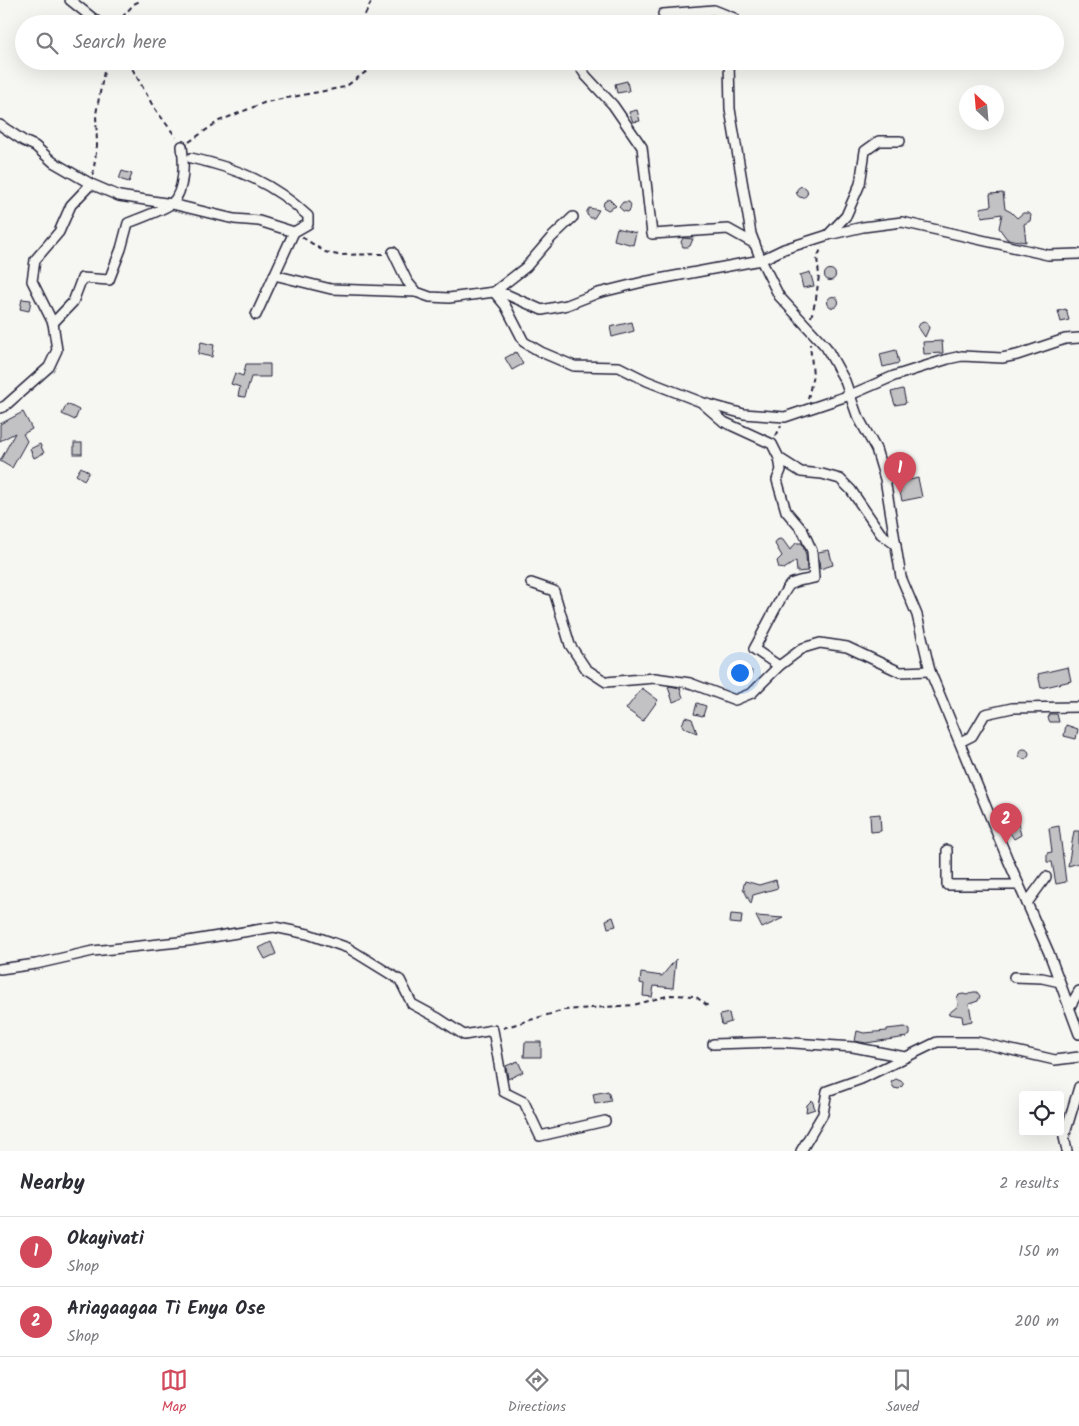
<!DOCTYPE html>
<style>
:root{--surface:#fff;--page:#f7f7f7;--text:#2b2b33;--muted:#7c7c81;--line:#e1e1e2;--accent:#d1495b}
body{margin:0;font-family:Kalam,sans-serif;background:var(--page);color:var(--text)}
.controls{position:absolute;right:15px;bottom:15px;display:grid;overflow:hidden;border-radius:5px;box-shadow:0 5px 20px #0002}
.controls button{width:45px;height:45px;display:grid;place-items:center;padding:0;border:0;border-bottom:1px solid var(--line);background:var(--surface);color:var(--text);font:25px sans-serif}
.compass{position:absolute;left:959px;top:85px;width:45px;height:45px;border-radius:50%;background:var(--surface);box-shadow:0 5px 20px #0002;rotate:334deg}
.you{position:absolute;left:739px;top:672px;width:18px;height:18px;margin:-12px;border:4px solid #fff;border-radius:50%;background:#1a73e8;box-shadow:0 0 0 8px #1a73e833}
.badge{display:grid;place-items:center;width:32px;height:32px;border-radius:50%;background:var(--accent);color:#fff;font-size:16px;font-weight:700}
.pin{position:absolute;translate:-50% -41px;filter:drop-shadow(0 1px 2px #0008)}
.pin::after{content:'';position:absolute;top:26px;width:18px;height:15px;background:inherit;clip-path:polygon(0 0,100% 0,50% 100%)}
.list{margin:0;padding:0;list-style:none}
h2{display:flex;justify-content:space-between;align-items:center;height:65px;margin:0;padding:0 20px;font-size:21px}
h2 small{font-size:16px;font-weight:400;color:var(--muted)}
.list li{display:grid;grid-template-columns:32px 1fr auto;gap:15px;align-items:center;box-sizing:border-box;height:70px;padding:0 20px;border-top:1px solid var(--line)}
.list b{display:block;font-size:19px;white-space:nowrap}
.list p{margin:0;font-size:16px;white-space:nowrap;color:var(--muted)}
.list em{font-size:16px;font-style:normal;color:var(--muted)}
.icon{flex:none;width:28px;height:28px;fill:none;stroke:currentColor;stroke-width:2;stroke-linecap:round;stroke-linejoin:round}
.map{position:relative;flex:none;width:1079px;height:1151px;overflow:hidden}
.search{position:absolute;background:var(--surface);box-shadow:0 5px 20px #0002;left:15px;right:15px;top:15px;height:55px;display:flex;align-items:center;gap:12px;box-sizing:border-box;padding:0 18px;border-radius:28px;color:var(--muted);font-size:19px}
.sheet{height:205px;background:var(--surface)}
nav{display:flex;justify-content:space-around;align-items:center;box-sizing:border-box;height:70px;border-top:1px solid var(--line);background:var(--surface);font-size:14px;color:var(--muted)}
nav a{display:grid;justify-items:center;gap:2px}
nav .on{color:var(--accent)}
.map>svg:first-child{display:block}
.building{fill:#c2c2c4;stroke:#22223b}
.lines{fill:none;stroke-linecap:round;stroke-linejoin:round}
.minor-casing{stroke:#22223b;stroke-width:12}
.path{stroke:#22223b;stroke-width:2;stroke-dasharray:5 4;stroke-linecap:butt}
.minor{stroke:#f6f6f2;stroke-width:9}
</style>
<div class="map">
<svg width="1079" height="1151" viewBox="0 0 1079 1151">
<rect width="100%" height="100%" fill="#f6f6f2"/>
<filter id="ink" filterUnits="userSpaceOnUse"><feTurbulence type="fractalNoise" baseFrequency=".02" numOctaves="2"/><feDisplacementMap in="SourceGraphic" scale="10" xChannelSelector="R" yChannelSelector="G"/><feConvolveMatrix kernelMatrix="1 2 1 2 8 2 1 2 1" color-interpolation-filters="sRGB"/></filter>
<g filter="url(#ink)">
<g class="building">
<path d="M 627,81 L 629,91 L 617,93 L 615,84 Z"/>
<path d="M 637,110 L 640,121 L 633,122 L 629,112 Z"/>
<path d="M 122,171 L 132,174 L 129,182 L 119,179 Z"/>
<circle cx="802" cy="192" r="5.5"/>
<path d="M 1003,193 L 1005,209 L 1011,212 L 1017,218 L 1023,213 L 1029,213 L 1031,215 L 1030,221 L 1024,224 L 1026,242 L 1007,239 L 999,228 L 1002,214 L 982,217 L 980,208 L 991,206 L 990,194 Z"/>
<path d="M 609,199 L 616,206 L 608,210 L 603,207 L 604,202 Z"/>
<path d="M 623,202 L 629,202 L 631,205 L 630,210 L 628,212 L 623,211 L 619,207 Z"/>
<path d="M 589,208 L 599,210 L 594,218 L 591,218 L 587,215 L 587,211 Z"/>
<path d="M 617,228 L 636,233 L 633,245 L 614,240 Z"/>
<path d="M 683,238 L 693,239 L 690,246 L 688,247 L 683,247 L 681,242 Z"/>
<circle cx="830" cy="275" r="5.5"/>
<path d="M 810,272 L 814,286 L 803,288 L 800,275 Z"/>
<circle cx="833" cy="302" r="5.5"/>
<path d="M 22,299 L 31,300 L 29,311 L 20,309 Z"/>
<path d="M 1066,309 L 1069,320 L 1061,322 L 1058,311 Z"/>
<path d="M 924,321 L 927,322 L 929,328 L 925,337 L 918,327 L 921,322 Z"/>
<path d="M 632,322 L 634,331 L 612,337 L 610,327 Z"/>
<path d="M 942,341 L 943,353 L 924,354 L 923,342 Z"/>
<path d="M 201,342 L 214,345 L 212,357 L 198,354 Z"/>
<path d="M 896,350 L 899,363 L 883,367 L 880,354 Z"/>
<path d="M 516,352 L 523,364 L 512,370 L 505,358 Z"/>
<path d="M 246,364 L 270,364 L 270,377 L 251,377 L 245,397 L 238,396 L 240,387 L 231,384 L 235,373 L 243,376 Z"/>
<path d="M 903,389 L 906,403 L 895,405 L 891,392 Z"/>
<path d="M 67,404 L 79,410 L 75,420 L 62,414 Z"/>
<path d="M 23,412 L 32,429 L 23,434 L 27,441 L 12,468 L 0,461 L 15,433 L 0,441 L 0,424 Z"/>
<rect x="74" y="443" width="8" height="11"/>
<path d="M 40,444 L 44,453 L 34,458 L 30,449 Z"/>
<path d="M 81,467 L 89,472 L 84,480 L 76,475 Z"/>
<path d="M 918,478 L 922,497 L 902,501 L 898,483 Z"/>
<path d="M 780,539 L 783,540 L 790,550 L 796,543 L 802,543 L 806,555 L 807,571 L 797,572 L 796,561 L 784,569 L 779,568 L 777,561 L 782,556 L 775,544 L 777,540 Z"/>
<path d="M 829,550 L 833,565 L 820,569 L 818,552 Z"/>
<path d="M 1068,667 L 1071,681 L 1041,688 L 1038,674 Z"/>
<path d="M 747,668 L 752,671 L 751,677 L 740,679 L 742,671 Z"/>
<path d="M 670,686 L 680,688 L 683,698 L 673,702 L 668,687 Z"/>
<path d="M 642,688 L 658,700 L 643,721 L 626,709 Z"/>
<path d="M 697,703 L 706,706 L 703,716 L 694,714 Z"/>
<path d="M 1050,714 L 1057,714 L 1059,722 L 1050,722 L 1048,718 Z"/>
<path d="M 685,717 L 692,719 L 697,733 L 684,728 L 682,725 Z"/>
<path d="M 1066,725 L 1078,729 L 1076,739 L 1064,736 Z"/>
<circle cx="1024" cy="754" r="5"/>
<path d="M 880,814 L 881,831 L 871,832 L 870,815 Z"/>
<path d="M 1017,819 L 1021,835 L 1014,839 L 1008,830 L 1006,821 Z"/>
<path d="M 1059,826 L 1066,882 L 1056,884 L 1052,862 L 1047,862 L 1047,853 L 1052,852 L 1049,828 Z"/>
<path d="M 1074,831 L 1079,831 L 1079,863 L 1068,866 Z"/>
<path d="M 776,880 L 778,888 L 753,895 L 751,904 L 743,888 L 745,881 L 759,885 Z"/>
<path d="M 731,914 L 742,915 L 741,924 L 730,923 Z"/>
<path d="M 756,916 L 783,918 L 762,928 Z"/>
<path d="M 613,917 L 616,926 L 608,928 L 606,920 Z"/>
<path d="M 271,942 L 276,954 L 265,959 L 259,948 Z"/>
<path d="M 676,959 L 673,988 L 654,986 L 652,997 L 643,996 L 644,984 L 640,983 L 641,973 L 662,976 Z"/>
<path d="M 973,992 L 977,992 L 980,996 L 978,1001 L 969,1004 L 972,1021 L 963,1023 L 962,1016 L 948,1014 L 958,1006 L 957,997 L 959,995 L 963,994 L 967,995 Z"/>
<path d="M 729,1013 L 731,1022 L 722,1025 L 720,1015 Z"/>
<path d="M 905,1027 L 910,1030 L 910,1035 L 907,1037 L 866,1043 L 855,1041 L 857,1031 L 864,1033 L 887,1031 L 887,1029 Z"/>
<path d="M 525,1042 L 541,1042 L 541,1057 L 524,1057 Z"/>
<path d="M 518,1061 L 523,1072 L 508,1079 L 506,1066 Z"/>
<path d="M 896,1079 L 903,1082 L 903,1085 L 899,1089 L 894,1088 L 891,1082 Z"/>
<path d="M 608,1091 L 611,1101 L 595,1104 L 593,1094 Z"/>
<path d="M 812,1100 L 815,1109 L 806,1112 L 807,1105 Z"/>
</g>
<g class="lines">
<defs>
<g id="minor">
<path d="M 70,0 L 100,24"/>
<path d="M 663,14 L 714,10 L 734,18 L 733,24"/>
<path d="M 576,61 L 586,76 L 613,105 L 642,147 L 652,234 L 728,229 L 755,244"/>
<path d="M 729,61 L 730,109 L 751,234 L 761,260 L 779,296 L 826,347 L 845,381 L 857,415 L 876,449 L 885,479 L 901,577 L 917,615 L 930,671 L 1008,860 L 1049,953 L 1079,1034"/>
<path d="M 0,125 L 24,141 L 35,146 L 53,162 L 91,184 L 119,196 L 172,204 L 234,219 L 259,221 L 294,232"/>
<path d="M 191,158 C 237,168 273,183 308,216 L 308,224 L 294,232 L 256,315"/>
<path d="M 573,217 L 551,238 L 526,267 L 494,292 L 505,305 L 524,342 L 541,352 L 574,366 L 619,367 L 647,381 L 701,402 L 724,422 L 772,444 L 779,458 L 801,472 L 822,474 L 840,479 L 851,490 L 881,534 L 896,545"/>
<path d="M 828,235 L 846,216 L 860,184 L 865,151 L 879,141 L 900,141"/>
<path d="M 393,252 L 407,281 L 416,292 L 430,297 L 449,298 L 494,292 L 508,295 L 542,310 L 567,305 L 598,293 L 643,282 L 761,260 L 784,249 L 828,235 L 863,227 L 902,222 L 1048,255 L 1079,254"/>
<path d="M 274,275 L 331,289 L 416,292"/>
<path d="M 53,323 L 73,302 L 82,278 L 109,280 L 121,249 L 128,223 C 136,220 167,208 172,203 C 185,191 184,162 182,146"/>
<path d="M 704,403 L 744,414 L 785,417 L 850,395 L 894,376 L 948,359 L 962,356 L 1002,358 L 1017,355 L 1065,339 L 1079,338"/>
<path d="M 0,408 L 5,406 L 49,367 L 57,350 L 53,323 L 32,281 L 35,260 L 59,232 L 71,205 L 91,184"/>
<path d="M 779,458 L 781,470 L 777,480 L 786,511 L 803,531 L 812,551 L 814,578 C 807,580 798,580 791,584 C 785,587 760,639 754,649 L 779,666"/>
<path d="M 531,583 L 554,591 L 570,645 L 586,669 L 606,682 L 655,678 L 690,683 L 735,700 L 752,693 L 779,666 L 803,648 L 820,643 L 847,647 L 900,672 L 930,671"/>
<path d="M 960,742 L 972,736 L 985,714 L 1012,708 L 1079,707"/>
<path d="M 947,850 L 947,885 L 1019,885"/>
<path d="M 1027,903 L 1046,877"/>
<path d="M 0,969 L 36,964 L 93,951 L 188,941 L 274,927 L 308,934 L 348,948 L 400,980 L 412,1004 L 438,1018 L 464,1035 L 493,1030 L 504,1092 L 524,1102 L 540,1136 L 605,1121"/>
<path d="M 1014,977 L 1042,978 L 1060,982"/>
<path d="M 1069,1008 L 1079,991"/>
<path d="M 713,1044 L 779,1042 L 853,1047 L 905,1057"/>
<path d="M 801,1151 L 823,1114 L 827,1091 L 861,1079 L 937,1042 L 977,1042 L 1055,1060 L 1079,1057"/>
<path d="M 1067,1151 L 1064,1137 L 1079,1087"/>
</g>
</defs>
<use href="#minor" class="minor-casing"/>
<g class="path">
<path d="M 116,24 L 134,4 L 142,0"/>
<path d="M 226,24 L 239,22 L 282,24"/>
<path d="M 365,24 L 365,15 L 372,0"/>
<path d="M 128,61 L 153,106 L 176,137"/>
<path d="M 189,142 L 219,121 L 266,102 L 345,87 L 374,66 L 372,61"/>
<path d="M 93,175 L 97,145 L 96,114 L 106,61"/>
<path d="M 302,237 L 325,252 L 338,255 L 383,254"/>
<path d="M 811,317 L 816,299 L 819,275 L 817,258 L 822,247"/>
<path d="M 808,399 L 813,375 L 810,344"/>
<path d="M 776,436 L 781,426"/>
<path d="M 503,1028 L 564,1010 L 633,1005 L 671,995 L 695,996 L 709,1007"/>
</g>
<use href="#minor" class="minor"/>
</g>
</g>
</svg>
<div class="controls">
<button><svg class="icon" aria-label="locate" viewBox="0 0 24 24"><circle cx="12" cy="12" r="6"/><path d="M12 2v4M12 18v4M2 12h4M18 12h4"/></svg></button>
</div>
<svg class="compass" viewBox="-18 -18 36 36"><path d="M0-13l5 13h-10z" fill="#e53935"/><path d="M0 13l5-13h-10z" fill="#7c7c81"/></svg>
<div class="you"></div>
<div class="pin badge" style="left:900px;top:493px">1</div>
<div class="pin badge" style="left:1006px;top:844px">2</div>
<div class="search"><svg class="icon" aria-label="search" viewBox="0 0 24 24"><circle cx="10" cy="10" r="6"/><path d="M15 15l6 6"/></svg>Search here</div>
</div>
<section class="sheet">
<h2>Nearby<small>2 results</small></h2>
<ul class="list">
<li><span class="badge">1</span><div><b>Okayivati</b><p>Shop</p></div><em>150 m</em></li>
<li><span class="badge">2</span><div><b>Ariagaagaa Ti Enya Ose</b><p>Shop</p></div><em>200 m</em></li>
</ul>
</section>
<nav>
<a class="on"><svg class="icon" aria-label="map" viewBox="0 0 24 24"><path d="M3 6l6-2 6 2 6-2v14l-6 2-6-2-6 2zM9 4v14M15 6v14"/></svg>Map</a>
<a><svg class="icon" aria-label="directions" viewBox="0 0 24 24"><path d="M12 3l9 9-9 9-9-9zM9 14v-3h6M13 9l2 2-2 2"/></svg>Directions</a>
<a><svg class="icon" aria-label="saved" viewBox="0 0 24 24"><path d="M7 4h10v16l-5-4-5 4z"/></svg>Saved</a>
</nav>
